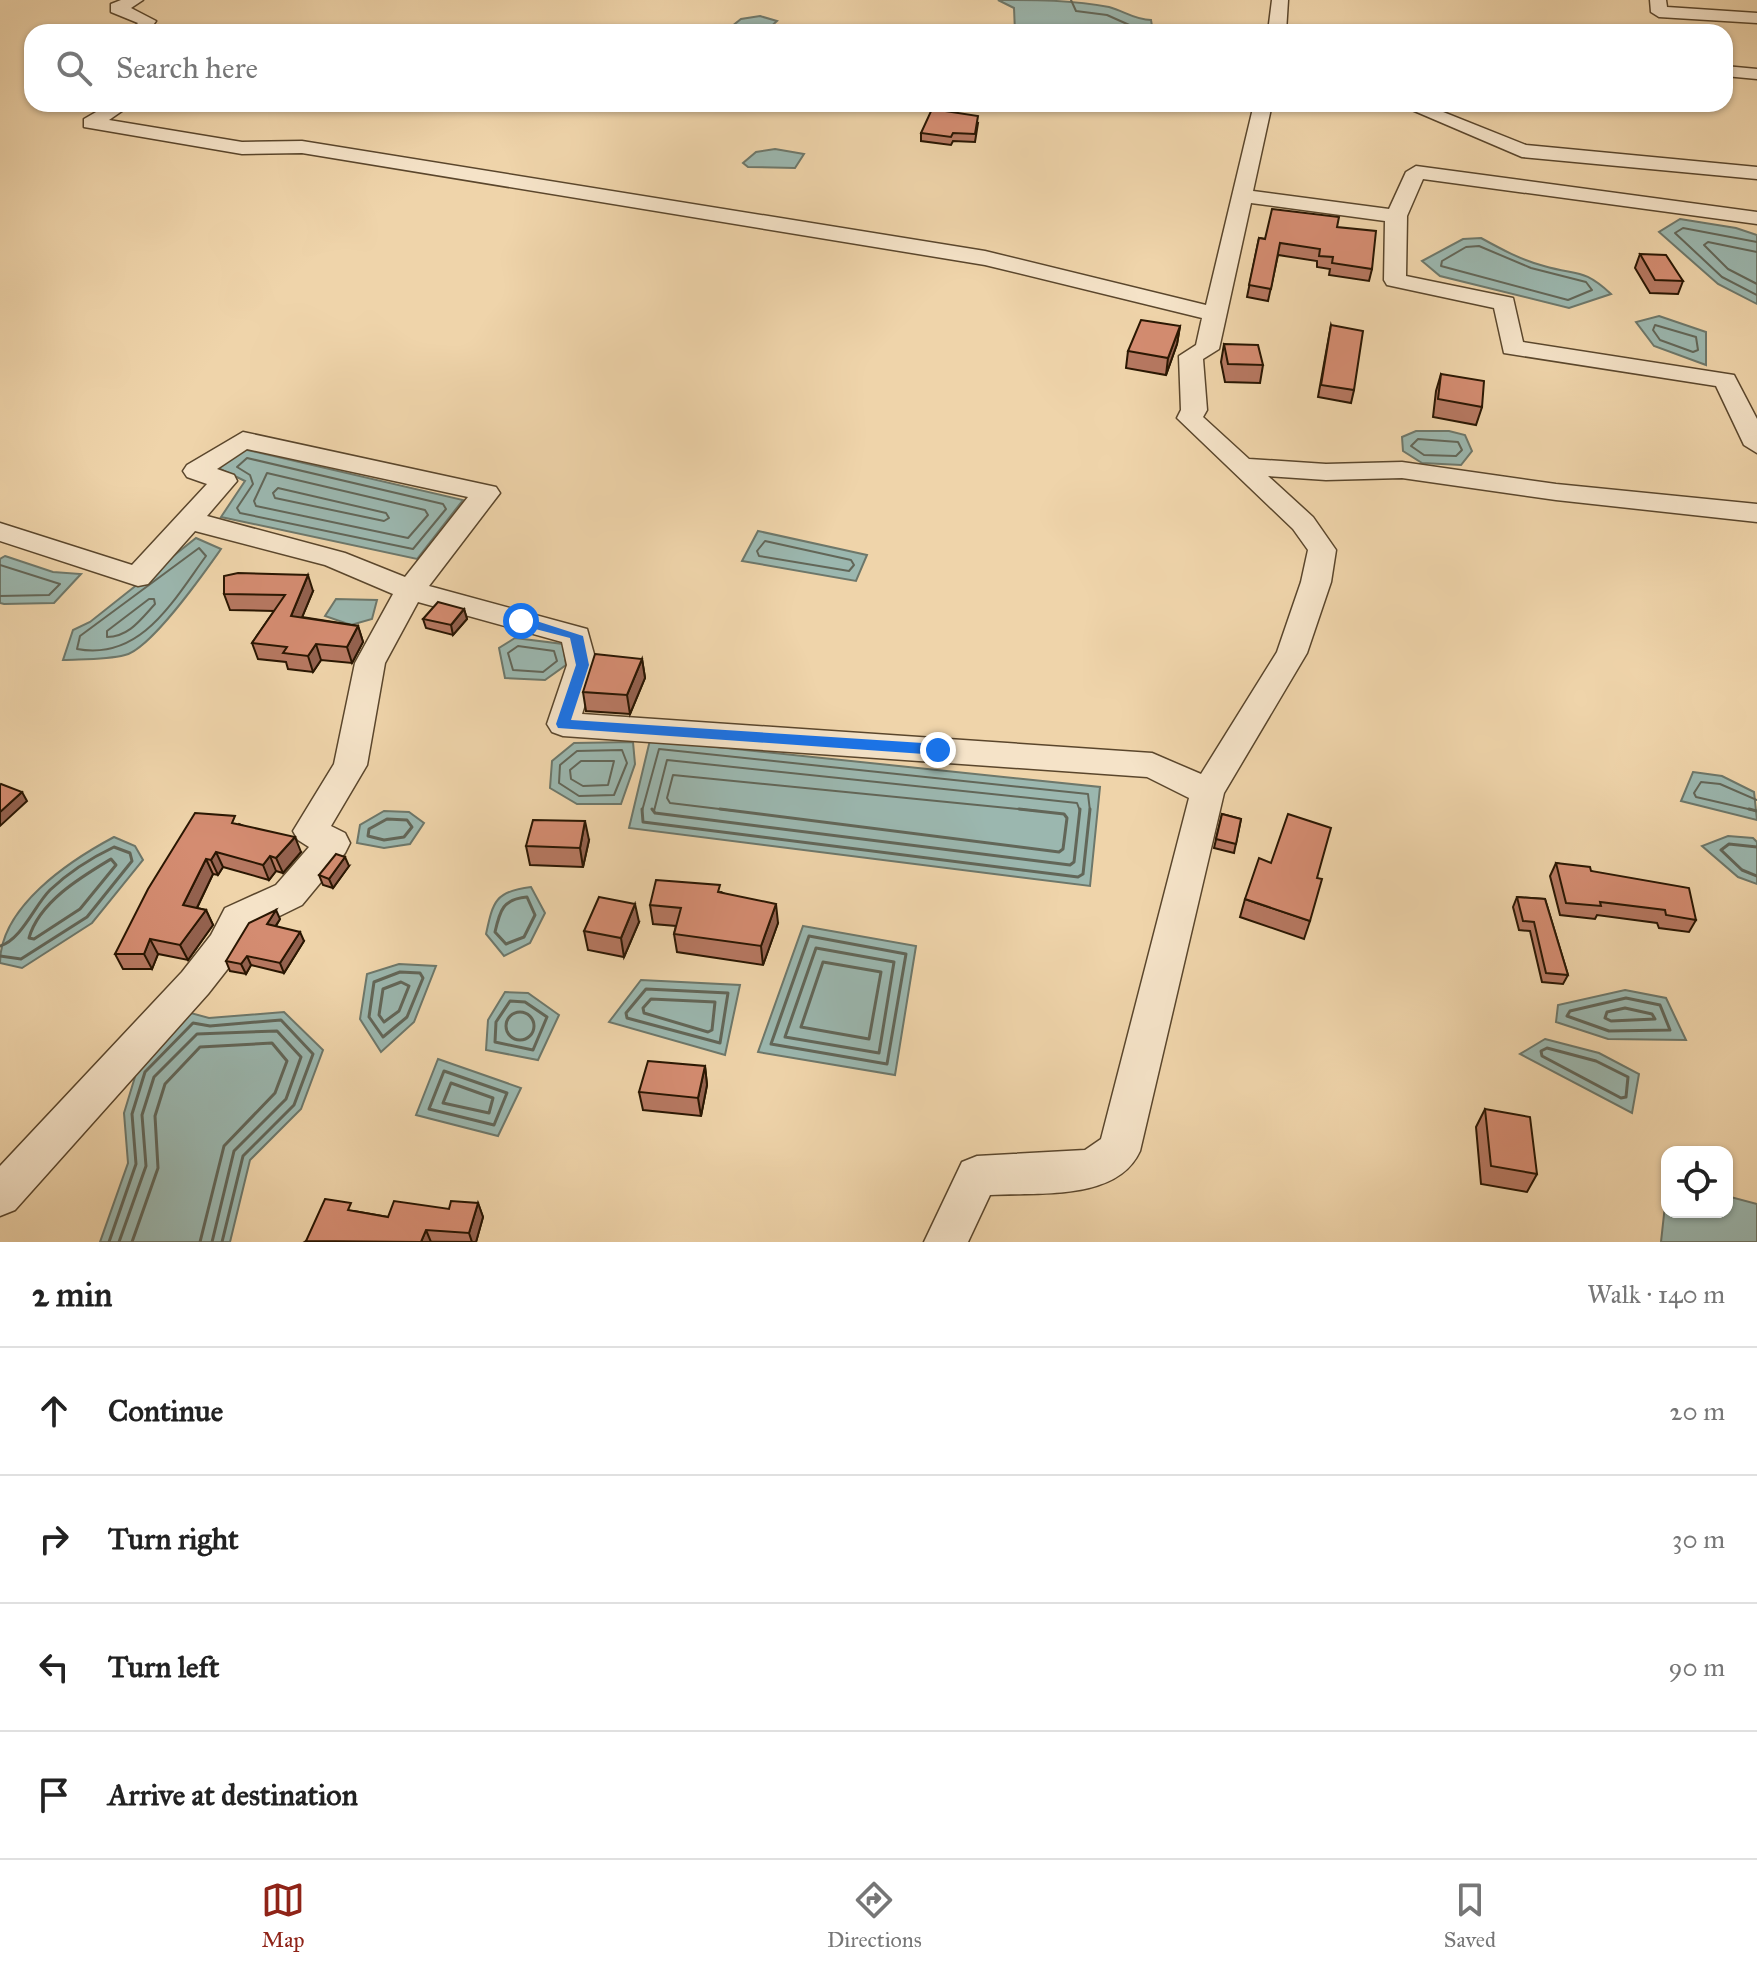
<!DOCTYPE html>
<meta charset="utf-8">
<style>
:root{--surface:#fff;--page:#f2f2f2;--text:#222;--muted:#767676;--line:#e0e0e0;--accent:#8f2418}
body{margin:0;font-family:"IM FELL Great Primer",serif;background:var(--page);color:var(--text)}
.controls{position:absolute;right:24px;bottom:24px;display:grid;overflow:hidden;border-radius:16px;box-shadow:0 2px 6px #0004}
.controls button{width:72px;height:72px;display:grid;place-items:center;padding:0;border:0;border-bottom:2px solid var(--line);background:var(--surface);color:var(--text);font:40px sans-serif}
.stop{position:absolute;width:24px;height:24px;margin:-18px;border:6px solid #1a73e8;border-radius:50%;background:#fff}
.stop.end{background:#1a73e8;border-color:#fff;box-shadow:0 2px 8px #0008}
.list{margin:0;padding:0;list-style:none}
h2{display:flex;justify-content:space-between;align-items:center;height:104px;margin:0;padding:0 32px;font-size:34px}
h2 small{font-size:26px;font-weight:400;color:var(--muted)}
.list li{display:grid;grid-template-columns:52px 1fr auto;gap:24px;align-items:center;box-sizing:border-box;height:128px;padding:0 32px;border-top:2px solid var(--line)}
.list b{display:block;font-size:30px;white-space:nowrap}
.list em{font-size:26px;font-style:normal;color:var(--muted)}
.icon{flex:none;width:44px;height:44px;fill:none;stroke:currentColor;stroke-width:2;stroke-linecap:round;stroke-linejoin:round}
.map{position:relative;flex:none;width:1757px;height:1242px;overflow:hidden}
.search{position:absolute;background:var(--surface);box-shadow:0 2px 6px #0004;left:24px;right:24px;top:24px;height:88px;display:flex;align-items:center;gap:20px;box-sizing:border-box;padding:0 28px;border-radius:24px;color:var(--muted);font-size:30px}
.sheet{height:616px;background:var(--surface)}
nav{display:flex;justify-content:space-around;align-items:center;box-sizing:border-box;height:112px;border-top:2px solid var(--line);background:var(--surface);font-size:22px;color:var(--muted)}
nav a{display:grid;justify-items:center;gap:4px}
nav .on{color:var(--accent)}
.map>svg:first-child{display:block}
.water{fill:#9bb7af;stroke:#6d776a;stroke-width:2}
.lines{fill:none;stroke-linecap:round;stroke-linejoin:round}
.shore-far1{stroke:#626658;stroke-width:2}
.shore{stroke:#626658;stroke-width:3}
.street-casing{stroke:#5a462c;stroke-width:3}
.street{fill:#f5e3c8;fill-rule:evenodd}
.wall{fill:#b67861;stroke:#291602;stroke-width:2}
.shaded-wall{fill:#94624f;stroke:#291602;stroke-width:2}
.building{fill:#d48c71;stroke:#291602;stroke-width:2}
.route{fill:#1a73e8}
</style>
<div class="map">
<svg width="1757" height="1242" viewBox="0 0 1757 1242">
<rect width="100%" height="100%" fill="#efd4aa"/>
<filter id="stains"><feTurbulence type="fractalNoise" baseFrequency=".0025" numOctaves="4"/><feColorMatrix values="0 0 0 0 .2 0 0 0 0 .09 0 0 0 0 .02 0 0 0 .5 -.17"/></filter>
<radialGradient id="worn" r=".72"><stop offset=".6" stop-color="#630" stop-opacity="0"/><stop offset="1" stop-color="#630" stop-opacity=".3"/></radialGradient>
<g class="water">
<path d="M 998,0 C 1037,0 1071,0 1109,7 C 1124,11 1135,20 1151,20 L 1153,32 L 1015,32 L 1014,8 Z"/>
<path d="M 760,16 L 777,21 L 765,32 L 739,32 L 731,27 L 741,19 Z"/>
<path d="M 775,149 L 804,154 L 795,168 L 748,167 L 743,163 L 756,152 Z"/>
<path d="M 1680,219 L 1736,228 L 1757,235 L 1757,304 L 1718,284 L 1659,232 Z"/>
<path d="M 1481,238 C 1501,249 1521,260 1544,266 C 1578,276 1583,268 1611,294 L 1569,308 L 1440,276 L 1422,261 L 1463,239 Z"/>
<path d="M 1659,316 L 1706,332 L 1706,365 L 1654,346 L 1636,322 Z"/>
<path d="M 1416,431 L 1449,431 L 1465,435 L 1472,451 L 1461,465 L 1422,463 L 1403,451 L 1402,437 Z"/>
<path d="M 243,449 L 463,500 L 417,559 L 221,517 L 245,481 L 218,468 Z"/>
<path d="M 758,531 L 867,555 L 856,581 L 742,561 Z"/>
<path d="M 196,538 L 221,549 C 204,573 151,649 125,655 C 106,660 83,659 63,660 L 73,630 L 90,622 Z"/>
<path d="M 5,556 L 53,572 L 81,574 L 54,603 L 4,604 L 0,603 L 0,559 Z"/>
<path d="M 336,599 L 377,600 L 372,619 L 351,625 L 325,616 Z"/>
<path d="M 515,638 L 563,644 L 566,665 L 545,680 L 505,678 L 499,648 Z"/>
<path d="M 650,740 L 1100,787 L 1090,886 L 629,828 Z"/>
<path d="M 633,742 L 635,764 L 621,804 L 577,804 L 550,788 L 552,761 L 574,743 Z"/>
<path d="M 1693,772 L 1722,776 L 1754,792 L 1757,820 L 1681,801 Z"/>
<path d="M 384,811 L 409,812 L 424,823 L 410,844 L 384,848 L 357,843 L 360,825 Z"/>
<path d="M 1728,836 L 1753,838 L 1757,842 L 1757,884 L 1738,877 L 1702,846 Z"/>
<path d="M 114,837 L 135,846 L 143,860 L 92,923 L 22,968 L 0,963 C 0,907 69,861 114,837 Z"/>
<path d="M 531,887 L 545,913 L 530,943 L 504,956 L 486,934 C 493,902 495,891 531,887 Z"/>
<path d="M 803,926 L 916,946 L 895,1075 L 758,1052 Z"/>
<path d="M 399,964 L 436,966 L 414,1022 L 381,1052 L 360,1019 L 367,974 Z"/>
<path d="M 641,980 L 740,985 L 725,1055 L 609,1022 Z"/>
<path d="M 1625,990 L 1666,998 L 1686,1040 L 1608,1039 L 1556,1022 L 1558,1005 Z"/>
<path d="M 505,992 L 528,993 L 559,1015 L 538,1060 L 486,1050 L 488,1020 Z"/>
<path d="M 284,1012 L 323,1050 L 301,1109 L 250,1160 L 230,1242 L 100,1242 L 128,1163 L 124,1113 L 138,1067 L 191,1013 L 209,1018 Z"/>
<path d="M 1545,1039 L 1599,1053 L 1639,1074 L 1632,1113 L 1520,1054 Z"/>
<path d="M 438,1059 L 521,1088 L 498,1136 L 416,1115 Z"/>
<path d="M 1666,1196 L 1667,1212 L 1727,1212 L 1727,1196 L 1757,1204 L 1757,1242 L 1661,1242 Z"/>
</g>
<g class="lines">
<g class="shore-far1">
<path d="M 1071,0 L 1076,11 L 1107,15 L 1145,32"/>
<path d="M 1757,242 L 1683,228 L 1675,233 L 1722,277 L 1757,295"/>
<path d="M 1479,246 L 1531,268 L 1586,282 L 1592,290 L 1568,300 L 1441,266 L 1442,261 L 1466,247 Z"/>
<path d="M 1757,252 L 1708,242 L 1704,245 L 1728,269 L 1757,284"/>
<path d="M 1655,325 L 1696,337 L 1698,350 L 1693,352 L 1660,340 L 1653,330 Z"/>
<path d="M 1418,439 L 1458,442 L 1462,450 L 1456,456 L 1424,455 L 1411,446 Z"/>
<path d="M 247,458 L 443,504 L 446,509 L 413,549 L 240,513 L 237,508 L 253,484 L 250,475 L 237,467 Z"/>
<path d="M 267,473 L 425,510 L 428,515 L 408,538 L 256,506 L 254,501 Z"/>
<path d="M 278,488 L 386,513 L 389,518 L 384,521 L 275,498 L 273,493 Z"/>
<path d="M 765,541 L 851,560 L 854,565 L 849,571 L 759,556 L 757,551 Z"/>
<path d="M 199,548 L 206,556 C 173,601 141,661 77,649 L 80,636 Z"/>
<path d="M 0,565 L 60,584 L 49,595 L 0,596"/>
<path d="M 149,599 L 154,599 L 155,604 C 141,619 129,637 107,637 L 107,631 Z"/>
<path d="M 518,646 L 554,651 L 557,661 L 543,672 L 513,670 L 508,653 Z"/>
<path d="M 622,750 L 627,763 L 614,795 L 579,796 L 559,783 L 560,765 L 577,751 Z"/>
<path d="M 581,761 L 614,761 L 608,785 L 583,786 L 571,779 L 570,770 Z"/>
<path d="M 1757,800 L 1720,784 L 1701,782 L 1694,793 L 1696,797 L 1757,811"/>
<path d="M 642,811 L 659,749 L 1088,794 L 1090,811"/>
<path d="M 654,811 L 667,760 L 1077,803 L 1080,811"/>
<path d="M 736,811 L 670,803 L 667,798 L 673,775 L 1038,811"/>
</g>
<g class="shore">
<path d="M 642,809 L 643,822 L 1078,877 L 1083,874 L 1090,809"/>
<path d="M 652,809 L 655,813 L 1070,865 L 1074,862 L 1080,809"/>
<path d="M 720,809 L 1059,852 L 1063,849 L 1067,818 L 1064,814 L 1019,809"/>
<path d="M 1749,809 L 1757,811"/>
<path d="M 387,819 L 407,820 L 412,827 L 404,837 L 384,840 L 368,836 L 369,829 Z"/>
<path d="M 1757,847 L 1729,844 L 1721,850 L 1742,870 L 1757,876"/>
<path d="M 111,859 L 116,865 L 80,909 L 34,939 L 29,938 C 39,902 81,877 111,859 Z"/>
<path d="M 527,897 L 535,915 L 524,937 L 506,944 L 495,932 C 500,910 503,899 527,897 Z"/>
<path d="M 809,936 L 906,954 L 887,1064 L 771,1044 Z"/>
<path d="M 0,946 C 22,939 34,906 50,890 C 69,872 91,858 114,847 L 130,853 L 132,861 L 87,917 L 21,959 L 0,956"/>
<path d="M 816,948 L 894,962 L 879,1053 L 785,1037 Z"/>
<path d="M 823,962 L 881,972 L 869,1039 L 801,1027 Z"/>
<path d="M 400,972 L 420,973 L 423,978 L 407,1017 L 383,1037 L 369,1017 L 374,982 Z"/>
<path d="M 401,982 L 409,986 L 399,1011 L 384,1022 L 379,1015 L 383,989 Z"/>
<path d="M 646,989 L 728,993 L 720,1043 L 627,1018 L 626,1013 Z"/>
<path d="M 1626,998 L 1660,1005 L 1670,1030 L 1609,1031 L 1567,1016 L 1570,1011 Z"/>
<path d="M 651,999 L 715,1002 L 712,1030 L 708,1032 L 644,1013 L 643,1008 Z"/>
<path d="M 510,1001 L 525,1002 L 547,1017 L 533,1050 L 495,1042 L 496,1022 Z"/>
<path d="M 1625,1008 L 1652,1014 L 1655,1019 L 1611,1021 L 1605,1018 L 1607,1012 Z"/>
<circle cx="520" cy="1026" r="14"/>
<path d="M 1547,1048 L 1596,1061 L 1628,1077 L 1626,1097 L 1621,1098 L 1542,1056 L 1541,1051 Z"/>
<path d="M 444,1071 L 507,1093 L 494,1125 L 429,1109 Z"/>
<path d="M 451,1083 L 493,1098 L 489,1113 L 443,1103 Z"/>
<path d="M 109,1242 L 136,1164 L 132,1114 L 145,1072 L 193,1023 L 210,1026 L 281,1020 L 313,1054 L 294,1105 L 243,1156 L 222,1242"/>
<path d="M 119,1242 L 146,1166 L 142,1115 L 154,1077 L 197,1034 L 277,1031 L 301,1057 L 286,1099 L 234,1151 L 212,1242"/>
<path d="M 132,1242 L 158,1168 L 155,1116 L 165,1084 L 200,1047 L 272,1043 L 287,1061 L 275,1093 L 224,1146 L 200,1242"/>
</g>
<defs>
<g id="street">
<path d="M 121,0 L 143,0 L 131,8 L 156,21 L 148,32 L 130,32 L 138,23 L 111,12 L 111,4 Z"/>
<path d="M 1272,0 L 1288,0 L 1286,32 L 1268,32 Z"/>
<path d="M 1650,0 L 1666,0 L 1667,7 L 1757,13 L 1757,23 L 1659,17 L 1651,12 Z"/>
<path d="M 1725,66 L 1757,69 L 1757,79 L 1725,76 Z"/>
<path d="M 110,104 L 132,104 L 109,120 L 242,142 L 302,141 L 985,251 L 1206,305 L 1254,104 L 1272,104 L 1253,191 L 1389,209 L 1406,172 L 1416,166 L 1757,212 L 1757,224 L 1423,179 L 1407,216 L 1406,276 L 1513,298 L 1523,342 L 1734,375 L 1757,419 L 1757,453 L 1744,445 L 1716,386 L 1504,353 L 1494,308 L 1387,285 L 1384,280 L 1385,221 L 1251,203 L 1219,349 L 1203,359 L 1207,410 L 1203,417 L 1249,459 L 1326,464 L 1402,462 L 1556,484 L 1757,504 L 1757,522 L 1556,500 L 1402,478 L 1326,480 L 1268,476 L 1313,517 L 1336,550 L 1331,582 L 1307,653 L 1224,793 L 1140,1151 C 1117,1202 1036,1192 990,1195 L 968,1242 L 924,1242 L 962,1162 L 977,1156 L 1085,1150 L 1101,1139 L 1189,798 L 1147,777 L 563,736 L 552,732 L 547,724 L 567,665 L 562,642 L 418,602 L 385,663 L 367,765 L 331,826 L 345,833 L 350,843 L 345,853 L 302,905 L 251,930 L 237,957 L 208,994 L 15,1210 L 0,1216 L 0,1166 L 182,972 L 211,935 L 225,908 L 276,885 L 309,847 L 298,840 L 293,831 L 334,764 L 355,663 L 393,594 L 325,565 L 195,531 L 148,584 L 138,586 L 0,541 L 0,523 L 132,565 L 207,484 L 187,477 L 183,471 L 187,465 L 243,432 L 496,487 L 500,493 L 429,586 L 587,629 L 597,665 L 582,714 L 1152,753 L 1201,774 L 1277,652 L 1301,582 L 1308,550 L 1293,529 L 1177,418 L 1181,410 L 1179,356 L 1196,345 L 1202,318 L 985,265 L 302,153 L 242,154 L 84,127 L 84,119 ZM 247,449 L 468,497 L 405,577 L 345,553 L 207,516 L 237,481 L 234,475 L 217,469 Z"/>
<path d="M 1398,104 L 1423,104 L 1526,145 L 1757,167 L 1757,179 L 1522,157 Z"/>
</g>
</defs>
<use href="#street" class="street-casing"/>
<use href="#street" class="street"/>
</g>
<g class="wall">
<path d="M 545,104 L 585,104 L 580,109 Z"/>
<path d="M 978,123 L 975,142 L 953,141 L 951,145 L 921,141 L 921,133 Z"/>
<path d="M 1337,227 L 1372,269 L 1369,281 L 1329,275 L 1330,269 L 1317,267 L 1317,261 L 1278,255 L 1268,301 L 1247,297 L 1259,238 L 1265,239 Z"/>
<path d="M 1640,254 L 1683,281 L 1678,294 L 1650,293 L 1635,268 Z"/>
<path d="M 1331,325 L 1354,390 L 1351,403 L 1318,397 Z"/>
<path d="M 1180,326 L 1177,344 L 1166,375 L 1126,368 L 1128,351 Z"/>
<path d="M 1224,344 L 1263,365 L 1260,383 L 1225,382 L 1221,362 Z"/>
<path d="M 1441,374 L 1482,407 L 1476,425 L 1433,417 L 1436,391 Z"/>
<path d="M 313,591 L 302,617 L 358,626 L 363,642 L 352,663 L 321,660 L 313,672 L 288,669 L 286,662 L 258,659 L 252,643 L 274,611 L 230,610 L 224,594 Z"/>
<path d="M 464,609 L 467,619 L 453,635 L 426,628 L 423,619 Z"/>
<path d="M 642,659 L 645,678 L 630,714 L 586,711 L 583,692 Z"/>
<path d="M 1222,814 L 1241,819 L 1234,853 L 1214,848 Z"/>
<path d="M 239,824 L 301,852 L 283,873 L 276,871 L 269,880 L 223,867 L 218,875 L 213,874 L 197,908 L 206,910 L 213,925 L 188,960 L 158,954 L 152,969 L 123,969 L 115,954 Z"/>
<path d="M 589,840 L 583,867 L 530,865 L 526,846 Z"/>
<path d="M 1556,863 L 1591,871 L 1696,920 L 1689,932 L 1659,928 L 1657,923 L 1597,915 L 1595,919 L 1560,915 L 1550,876 Z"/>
<path d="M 349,866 L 333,888 L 323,885 L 319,875 Z"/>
<path d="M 721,892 L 778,923 L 763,965 L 677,952 L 674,934 L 676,926 L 653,924 L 650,905 Z"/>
<path d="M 1517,897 L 1545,899 L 1568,975 L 1563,984 L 1542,982 L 1530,931 L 1519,930 L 1513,907 Z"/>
<path d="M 1245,899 L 1310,921 L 1304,939 L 1240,917 Z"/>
<path d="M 280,919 L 276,926 L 304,941 L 284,973 L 251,965 L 246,974 L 230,971 L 226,961 Z"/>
<path d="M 639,922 L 624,957 L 588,950 L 584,931 Z"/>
<path d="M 705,1066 L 707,1085 L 701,1116 L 643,1110 L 639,1092 Z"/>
<path d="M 1485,1109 L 1537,1174 L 1527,1192 L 1481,1184 L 1476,1127 Z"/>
<path d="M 478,1203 L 483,1217 L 476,1242 L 306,1241 L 354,1211 L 388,1217 L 449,1209 Z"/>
</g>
<g class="shaded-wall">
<path d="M 1180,326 L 1177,344 L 1166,375 L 1168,358 Z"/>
<path d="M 308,575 L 313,591 L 296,632 L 291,616 Z"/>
<path d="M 464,609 L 467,619 L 453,635 L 451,625 Z"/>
<path d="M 358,626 L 363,642 L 352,663 L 347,647 Z"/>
<path d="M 316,644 L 321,660 L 313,672 L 308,656 Z"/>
<path d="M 642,659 L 645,678 L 630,714 L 627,695 Z"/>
<path d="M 22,792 L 27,801 L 0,826 L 0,812 Z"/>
<path d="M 585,821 L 589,840 L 583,867 L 580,848 Z"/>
<path d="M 295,837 L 301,852 L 283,873 L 276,858 Z"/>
<path d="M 216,852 L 223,867 L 218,875 L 211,860 Z"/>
<path d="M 270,856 L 276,871 L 269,880 L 263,865 Z"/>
<path d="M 345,857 L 349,866 L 333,888 L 329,879 Z"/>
<path d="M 206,859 L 213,874 L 191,920 L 183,905 Z"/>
<path d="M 635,904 L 639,922 L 624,957 L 621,938 Z"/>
<path d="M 776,904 L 778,923 L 763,965 L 761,946 Z"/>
<path d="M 206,910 L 213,925 L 188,960 L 180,945 Z"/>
<path d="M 276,910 L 280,919 L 271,933 L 267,924 Z"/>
<path d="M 300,932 L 304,941 L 284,973 L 280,963 Z"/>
<path d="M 150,939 L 158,954 L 152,969 L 144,954 Z"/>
<path d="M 247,956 L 251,965 L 246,974 L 241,964 Z"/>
<path d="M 705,1066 L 707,1085 L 701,1116 L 698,1098 Z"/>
<path d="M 478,1203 L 483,1217 L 476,1242 L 472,1242 L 469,1233 Z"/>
<path d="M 426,1230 L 431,1242 L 421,1242 Z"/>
</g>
<g class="building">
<path d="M 932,109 L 978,116 L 975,134 L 953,133 L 951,137 L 921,133 Z"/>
<path d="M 1272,209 L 1339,217 L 1337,227 L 1376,231 L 1372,269 L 1332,263 L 1333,257 L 1319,256 L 1320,249 L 1280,243 L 1271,289 L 1249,285 L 1259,238 L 1265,239 Z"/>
<path d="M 1640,254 L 1666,255 L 1683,281 L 1655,280 Z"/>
<path d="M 1141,320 L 1180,326 L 1168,358 L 1128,351 Z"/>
<path d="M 1331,325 L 1363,331 L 1354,390 L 1321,385 Z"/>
<path d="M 1224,344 L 1258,345 L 1263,365 L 1228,364 Z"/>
<path d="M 1441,374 L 1484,381 L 1482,407 L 1438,399 Z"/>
<path d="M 238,573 L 308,575 L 291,616 L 358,626 L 347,647 L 316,644 L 308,656 L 283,653 L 287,647 L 252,643 L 285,595 L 224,594 L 224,576 Z"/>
<path d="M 438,602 L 464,609 L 451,625 L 423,619 Z"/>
<path d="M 595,654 L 642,659 L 627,695 L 583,692 Z"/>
<path d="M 1,784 L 22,792 L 0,812 L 0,785 Z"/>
<path d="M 195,813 L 235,816 L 232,823 L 295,837 L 276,858 L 270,856 L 263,865 L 216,852 L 211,860 L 206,859 L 183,905 L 206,910 L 180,945 L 150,939 L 144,954 L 115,954 L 148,889 Z"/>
<path d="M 1222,814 L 1241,819 L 1236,844 L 1216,839 Z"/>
<path d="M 1288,814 L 1331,828 L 1317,878 L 1322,879 L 1310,921 L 1245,899 L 1259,858 L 1271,863 Z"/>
<path d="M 533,820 L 585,821 L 580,848 L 526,846 Z"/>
<path d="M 336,854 L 345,857 L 329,879 L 319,875 Z"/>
<path d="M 1556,863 L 1590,867 L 1591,871 L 1689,888 L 1696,920 L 1666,915 L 1665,910 L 1600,902 L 1601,906 L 1566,903 Z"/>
<path d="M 656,880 L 720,885 L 718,892 L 776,904 L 761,946 L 674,934 L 681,908 L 650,905 Z"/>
<path d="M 599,897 L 635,904 L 621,938 L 584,931 Z"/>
<path d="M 1517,897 L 1545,899 L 1568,975 L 1546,973 L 1534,922 L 1523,921 Z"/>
<path d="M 276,910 L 267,924 L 300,932 L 280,963 L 247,956 L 241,964 L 226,961 L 249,923 Z"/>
<path d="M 648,1061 L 705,1066 L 698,1098 L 639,1092 Z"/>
<path d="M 1485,1109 L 1530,1117 L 1537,1174 L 1491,1166 Z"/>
<path d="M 325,1199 L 351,1203 L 348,1210 L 388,1217 L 394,1201 L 449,1209 L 451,1201 L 478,1203 L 469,1233 L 426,1230 L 421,1242 L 306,1241 Z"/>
</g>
<path class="route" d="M 521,616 L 583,636 L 589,665 L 571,720 L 938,744 L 945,750 L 938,755 L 558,728 L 556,724 L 576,665 L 570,638 L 516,624 L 516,618 Z"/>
<rect width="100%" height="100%" filter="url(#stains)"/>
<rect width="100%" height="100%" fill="url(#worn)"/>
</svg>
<div class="controls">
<button><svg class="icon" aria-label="locate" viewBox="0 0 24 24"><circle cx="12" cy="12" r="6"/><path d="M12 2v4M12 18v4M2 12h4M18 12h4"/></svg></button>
</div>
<div class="stop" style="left:521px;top:621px"></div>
<div class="stop end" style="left:938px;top:750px"></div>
<div class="search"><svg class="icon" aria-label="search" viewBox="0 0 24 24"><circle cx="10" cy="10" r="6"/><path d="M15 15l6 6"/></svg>Search here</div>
</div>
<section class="sheet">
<h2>2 min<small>Walk · 140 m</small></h2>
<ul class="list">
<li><svg class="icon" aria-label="ahead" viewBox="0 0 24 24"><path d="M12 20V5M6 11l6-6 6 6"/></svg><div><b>Continue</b></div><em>20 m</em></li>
<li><svg class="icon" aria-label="right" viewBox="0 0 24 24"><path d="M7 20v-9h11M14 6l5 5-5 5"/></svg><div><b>Turn right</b></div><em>30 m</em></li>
<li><svg class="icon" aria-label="left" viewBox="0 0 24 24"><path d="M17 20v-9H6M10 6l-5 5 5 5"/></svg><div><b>Turn left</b></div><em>90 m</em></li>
<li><svg class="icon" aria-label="arrive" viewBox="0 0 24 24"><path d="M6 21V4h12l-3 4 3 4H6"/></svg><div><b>Arrive at destination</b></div></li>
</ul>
</section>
<nav>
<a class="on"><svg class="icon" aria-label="map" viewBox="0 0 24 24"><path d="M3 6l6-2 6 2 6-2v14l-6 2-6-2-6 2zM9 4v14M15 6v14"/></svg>Map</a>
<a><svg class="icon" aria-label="directions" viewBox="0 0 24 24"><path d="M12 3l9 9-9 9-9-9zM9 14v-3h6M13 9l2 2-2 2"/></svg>Directions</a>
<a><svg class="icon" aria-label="saved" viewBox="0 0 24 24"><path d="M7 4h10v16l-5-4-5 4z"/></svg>Saved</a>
</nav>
